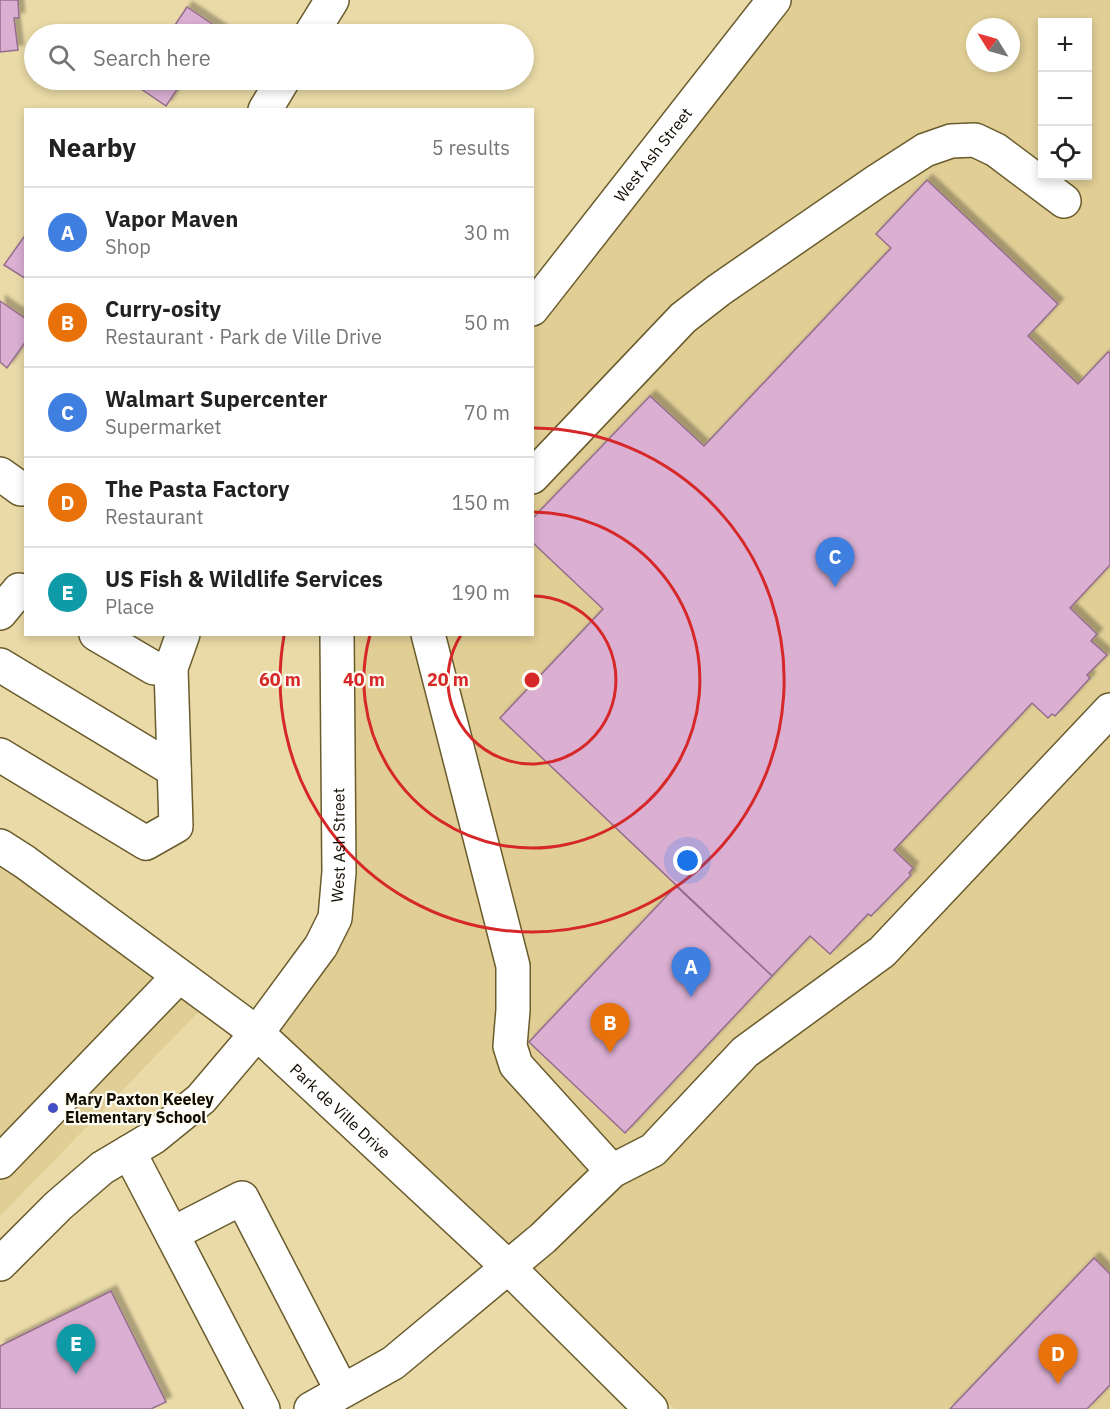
<!DOCTYPE html>
<meta charset="utf-8">
<style>
:root{--surface:#fff;--page:#f6f6f6;--text:#222;--muted:#767676;--line:#e0e0e0;--accent:#0b8043}
body{margin:0;font-family:"IBM Plex Sans",sans-serif;background:var(--page);color:var(--text)}
.controls{position:absolute;right:18px;top:18px;display:grid;overflow:hidden;border-radius:0px;box-shadow:0 3px 9px #0003}
.controls button{width:54px;height:54px;display:grid;place-items:center;padding:0;border:0;border-bottom:2px solid var(--line);background:var(--surface);color:var(--text);font:30px sans-serif}
.compass{position:absolute;left:966px;top:18px;width:54px;height:54px;border-radius:50%;background:var(--surface);box-shadow:0 3px 9px #0003;rotate:307deg}
.you{position:absolute;left:688px;top:861px;width:21px;height:21px;margin:-15px;border:4px solid #fff;border-radius:50%;background:#1a73e8;box-shadow:0 0 0 9px #1a73e833}
.badge{display:grid;place-items:center;width:39px;height:39px;border-radius:50%;background:var(--accent);color:#fff;font-size:20px;font-weight:700}
.pin{position:absolute;translate:-50% -50px;filter:drop-shadow(0 2px 3px #0008)}
.pin::after{content:'';position:absolute;top:32px;width:21px;height:18px;background:inherit;clip-path:polygon(0 0,100% 0,50% 100%)}
.list{margin:0;padding:0;list-style:none}
h2{display:flex;justify-content:space-between;align-items:center;height:78px;margin:0;padding:0 24px;font-size:26px}
h2 small{font-size:20px;font-weight:400;color:var(--muted)}
.list li{display:grid;grid-template-columns:39px 1fr auto;gap:18px;align-items:center;box-sizing:border-box;height:90px;padding:0 24px;border-top:2px solid var(--line)}
.list b{display:block;font-size:22px;white-space:nowrap}
.list p{margin:0;font-size:20px;white-space:nowrap;color:var(--muted)}
.list em{font-size:20px;font-style:normal;color:var(--muted)}
.icon{flex:none;width:33px;height:33px;fill:none;stroke:currentColor;stroke-width:2;stroke-linecap:round;stroke-linejoin:round}
.map{position:relative;flex:none;width:1110px;height:1409px;overflow:hidden}
.search{position:absolute;background:var(--surface);box-shadow:0 3px 9px #0003;left:24px;top:24px;width:510px;height:66px;display:flex;align-items:center;gap:15px;box-sizing:border-box;padding:0 21px;border-radius:33px;color:var(--muted);font-size:22px}
.panel{position:absolute;background:var(--surface);box-shadow:0 3px 9px #0003;left:24px;top:108px;width:510px;height:528px;border-radius:0px}
.map>svg:first-child{display:block}
.built{fill:#e0ce95;fill-rule:evenodd}
.building{fill:#daafd2;stroke:#956d8d;stroke-width:1.5;filter:url(#shadow)}
.lines{fill:none;stroke-linecap:round;stroke-linejoin:round}
.minor-casing{stroke:#6a5c2d;stroke-width:36}
.minor{stroke:#fff;stroke-width:33}
.ring{fill:none;stroke:#d62828;stroke-width:3}
.poi-dot{fill:#434fc4;stroke:#fefbf1;stroke-width:2}
.labels{text-anchor:middle;stroke-width:4.5;stroke-linejoin:round;paint-order:stroke}
.street-label{font-size:16px;fill:#110c00;stroke:#fefbf1}
.poi-label{font-size:16px;font-weight:bold;fill:#110c00;stroke:#fefbf1;text-anchor:start}
.centre{fill:#d62828;stroke:#fefbf1;stroke-width:3}
.ring-label{font-size:18px;text-anchor:middle;font-weight:bold;fill:#d62828;stroke:#fefbf1;stroke-width:4.5;stroke-linejoin:round;paint-order:stroke}
</style>
<div class="map">
<svg width="1110" height="1409" viewBox="0 0 1110 1409">
<defs>
<filter id="shadow"><feDropShadow dx="5.5" dy="-5.5" stdDeviation="1.5" flood-color="#0004"/></filter>
</defs>
<rect width="100%" height="100%" fill="#e9daa7"/>
<g class="built">
<path d="M 774,0 L 1110,0 L 1110,1409 L 675,1409 L 257,1033 L 321,946 L 337,635 L 532,634 L 533,309 ZM 1042,22 L 1088,22 L 1088,176 L 1042,176 ZM 975,27 L 1011,27 L 1011,63 L 975,63 Z"/>
<path d="M 0,846 L 211,999 L 0,1216 Z"/>
</g>
<g class="building">
<path d="M 0,0 L 18,0 L 19,18 L 14,18 L 18,50 L 0,52 Z"/>
<path d="M 187,7 L 227,34 L 169,34 Z"/>
<path d="M 128,80 L 191,80 L 187,86 L 182,82 L 166,106 Z"/>
<path d="M 927,180 L 1058,304 L 1028,336 L 1078,384 L 1108,352 L 1110,354 L 1110,565 L 1070,608 L 1097,634 L 1091,641 L 1107,655 L 1087,675 L 1090,678 L 1055,716 L 1052,714 L 1048,718 L 1032,703 L 894,850 L 913,868 L 909,873 L 911,875 L 871,916 L 868,914 L 830,954 L 810,936 L 772,976 L 500,718 L 603,609 L 532,542 L 532,519 L 650,396 L 704,446 L 891,248 L 876,234 Z"/>
<path d="M 26,234 L 26,279 L 4,265 Z"/>
<path d="M 0,301 L 26,319 L 26,341 L 7,368 L 0,362 Z"/>
<path d="M 676,886 L 772,976 L 625,1133 L 529,1042 Z"/>
<path d="M 1094,1258 L 1110,1274 L 1110,1385 L 1087,1409 L 950,1409 Z"/>
<path d="M 111,1291 L 166,1402 L 151,1409 L 0,1409 L 0,1346 Z"/>
</g>
<g class="lines">
<defs>
<g id="minor">
<path d="M 311,34 L 332,0"/>
<path d="M 265,110 L 283,80"/>
<path id="s1" d="M 532,309 L 774,0"/>
<path d="M 0,474 L 21,489"/>
<path d="M 532,477 L 683,318 L 719,290 L 877,181 L 925,150 L 951,141 L 975,140 L 996,150 L 1064,201"/>
<path d="M 0,613 L 19,590 L 26,594"/>
<path d="M 96,634 L 154,668 L 171,668"/>
<path d="M 428,634 L 513,966 L 513,1010 L 510,1046 L 516,1065 L 612,1171"/>
<path d="M 0,665 L 174,770"/>
<path d="M 0,755 L 146,843 L 176,826 L 171,668 L 183,634"/>
<path id="s2" d="M 0,846 L 25,862 L 257,1033 L 507,1266 L 651,1409"/>
<path d="M 129,1152 L 263,1409"/>
<path d="M 0,1162 L 179,976"/>
<path d="M 172,1234 L 242,1198 L 342,1391"/>
<path id="s3" d="M 0,1264 L 58,1206 L 102,1168 L 154,1137 L 201,1099 L 257,1033 L 321,946 L 335,918 L 339,872 L 337,634"/>
<path d="M 311,1409 L 393,1363 L 543,1238 L 612,1171 L 653,1150 L 745,1052 L 882,952 L 1110,710"/>
</g>
</defs>
<use href="#minor" class="minor-casing"/>
<use href="#minor" class="minor"/>
</g>
<g class="ring">
<path d="M533 596A84 84 0 1 1 461 635"/>
<path d="M533 512A168 168 0 1 1 370 635"/>
<path d="M534 428A252 252 0 1 1 284 636"/>
</g>
<circle class="poi-dot" cx="53" cy="1108" r="6"/>
<g class="labels">
<g class="street-label">
<text dy="6" stroke="none"><textPath href="#s1" startOffset="196">West Ash Street</textPath></text>
<text dy="6" stroke="none"><textPath href="#s3" startOffset="560">West Ash Street</textPath></text>
<text dy="6" stroke="none"><textPath href="#s2" startOffset="432">Park de Ville Drive</textPath></text>
</g>
<g class="poi-label">
<text x="65" y="1105">Mary Paxton Keeley<tspan x="65" dy="18">Elementary School</tspan></text>
</g>
</g>
<circle cx="532" cy="680" r="9" class="centre"/>
<g class="ring-label">
<text x="280" y="686">60 m</text>
<text x="364" y="686">40 m</text>
<text x="448" y="686">20 m</text>
</g>
</svg>
<div class="controls">
<button>+</button>
<button>−</button>
<button><svg class="icon" aria-label="locate" viewBox="0 0 24 24"><circle cx="12" cy="12" r="6"/><path d="M12 2v4M12 18v4M2 12h4M18 12h4"/></svg></button>
</div>
<svg class="compass" viewBox="-18 -18 36 36"><path d="M0-13l5 13h-10z" fill="#e53935"/><path d="M0 13l5-13h-10z" fill="#767676"/></svg>
<div class="you"></div>
<div class="pin badge" style="left:691px;top:997px;background:#3f7fe0">A</div>
<div class="pin badge" style="left:610px;top:1053px;background:#e8710a">B</div>
<div class="pin badge" style="left:835px;top:587px;background:#3f7fe0">C</div>
<div class="pin badge" style="left:1058px;top:1384px;background:#e8710a">D</div>
<div class="pin badge" style="left:76px;top:1374px;background:#0f9aa8">E</div>
<div class="search"><svg class="icon" aria-label="search" viewBox="0 0 24 24"><circle cx="10" cy="10" r="6"/><path d="M15 15l6 6"/></svg>Search here</div>
<section class="panel">
<h2>Nearby<small>5 results</small></h2>
<ul class="list">
<li><span class="badge" style="background:#3f7fe0">A</span><div><b>Vapor Maven</b><p>Shop</p></div><em>30 m</em></li>
<li><span class="badge" style="background:#e8710a">B</span><div><b>Curry-osity</b><p>Restaurant · Park de Ville Drive</p></div><em>50 m</em></li>
<li><span class="badge" style="background:#3f7fe0">C</span><div><b>Walmart Supercenter</b><p>Supermarket</p></div><em>70 m</em></li>
<li><span class="badge" style="background:#e8710a">D</span><div><b>The Pasta Factory</b><p>Restaurant</p></div><em>150 m</em></li>
<li><span class="badge" style="background:#0f9aa8">E</span><div><b>US Fish &amp; Wildlife Services</b><p>Place</p></div><em>190 m</em></li>
</ul>
</section>
</div>
